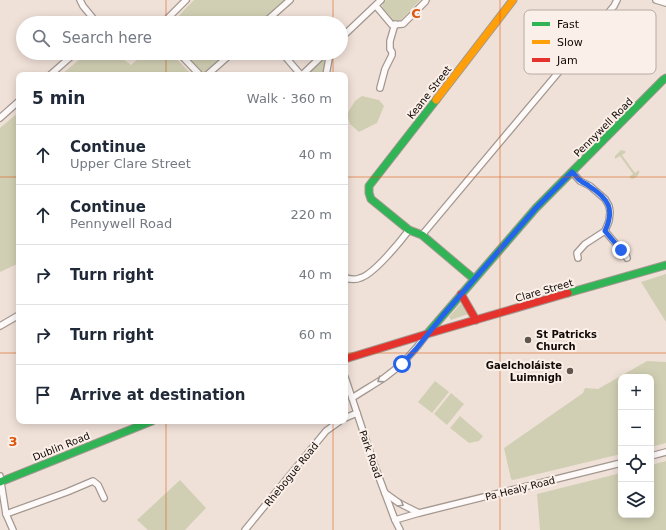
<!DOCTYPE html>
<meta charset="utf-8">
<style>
:root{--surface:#fff;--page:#f2f2f3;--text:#1f2937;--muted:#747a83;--line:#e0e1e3}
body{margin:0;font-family:"DejaVu Sans",sans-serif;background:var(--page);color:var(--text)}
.controls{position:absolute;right:12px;bottom:12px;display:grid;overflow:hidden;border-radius:8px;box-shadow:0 2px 10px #0003}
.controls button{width:36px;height:36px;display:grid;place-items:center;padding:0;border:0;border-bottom:1px solid var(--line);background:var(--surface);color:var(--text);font:20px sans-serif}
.stop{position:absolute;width:12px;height:12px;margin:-9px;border:3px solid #2563eb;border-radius:50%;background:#fff}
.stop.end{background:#2563eb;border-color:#fff;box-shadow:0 1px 4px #0008}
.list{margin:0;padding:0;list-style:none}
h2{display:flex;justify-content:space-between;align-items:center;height:52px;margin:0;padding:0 16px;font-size:17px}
h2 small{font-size:13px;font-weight:400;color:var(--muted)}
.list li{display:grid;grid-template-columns:26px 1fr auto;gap:12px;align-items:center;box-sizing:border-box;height:60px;padding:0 16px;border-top:1px solid var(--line)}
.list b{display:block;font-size:15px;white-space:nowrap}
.list p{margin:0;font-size:13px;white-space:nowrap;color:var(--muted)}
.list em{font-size:13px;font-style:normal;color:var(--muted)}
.icon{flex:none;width:22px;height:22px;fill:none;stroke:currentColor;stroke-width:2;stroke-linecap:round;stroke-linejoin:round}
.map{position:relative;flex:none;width:666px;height:530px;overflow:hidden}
.search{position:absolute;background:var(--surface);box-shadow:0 2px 10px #0003;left:16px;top:16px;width:332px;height:44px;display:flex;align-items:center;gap:10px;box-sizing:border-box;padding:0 14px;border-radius:22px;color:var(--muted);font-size:15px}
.panel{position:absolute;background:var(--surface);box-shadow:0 2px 10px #0003;left:16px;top:72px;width:332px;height:352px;border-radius:8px}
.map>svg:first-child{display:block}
.green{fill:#d1cfb3}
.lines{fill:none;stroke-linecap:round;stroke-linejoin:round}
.street-casing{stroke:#a39890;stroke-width:8}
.fast-casing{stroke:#a39890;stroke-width:9}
.slow-casing{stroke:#a39890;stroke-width:9}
.jam-casing{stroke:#a39890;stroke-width:9}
.street{stroke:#fdfaf9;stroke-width:5.5}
.fast{stroke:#30b455;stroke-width:7}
.slow{stroke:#ff9f0a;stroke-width:7}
.jam{stroke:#e5322d;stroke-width:7}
.oneway{stroke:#9f9a97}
.route{stroke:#2563eb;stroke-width:5}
.grid{fill:none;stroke:#dd550c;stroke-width:1;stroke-opacity:0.55}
.poi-dot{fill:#60554f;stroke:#fbf0e9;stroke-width:1.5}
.labels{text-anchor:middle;stroke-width:4;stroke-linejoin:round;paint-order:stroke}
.street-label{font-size:10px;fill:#120905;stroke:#fbf0e9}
.poi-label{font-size:10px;font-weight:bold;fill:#120905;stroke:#fbf0e9;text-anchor:start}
.key{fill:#fbf0e9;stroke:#b5aba5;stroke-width:1}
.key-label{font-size:11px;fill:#120905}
.grid-label{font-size:13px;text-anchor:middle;font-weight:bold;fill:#dd550c;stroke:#fbf0e9;stroke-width:4;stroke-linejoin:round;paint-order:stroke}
</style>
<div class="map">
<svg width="666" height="530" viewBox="0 0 666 530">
<rect width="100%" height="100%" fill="#f0e1d8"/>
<g class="green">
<path d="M 194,0 L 285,0 L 260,23 L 173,23 L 185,9 Z"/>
<path d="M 386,0 L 420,0 L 400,21 L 393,21 L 382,8 L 383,3 Z"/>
<path d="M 87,53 L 116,53 L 131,65 L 145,53 L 171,53 L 192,75 L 61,75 Z"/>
<path d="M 184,53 L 227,53 L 204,74 Z"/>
<path d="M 326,57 L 323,75 L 307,75 Z"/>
<path d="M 362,96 L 379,100 L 384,106 L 377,123 L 359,132 L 350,124 L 347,114 L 355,101 Z"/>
<path d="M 19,112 L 19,263 L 0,272 L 0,128 Z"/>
<path d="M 621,150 L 625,151 L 626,152 L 622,155 L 635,173 L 639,170 C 640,175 636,178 632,179 L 629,177 L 633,174 L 620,156 L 615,159 L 615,156 Z"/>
<path d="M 666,274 L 666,322 L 641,282 Z"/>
<path d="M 461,303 L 468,314 L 451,320 L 449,317 Z"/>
<path d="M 647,361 L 666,362 L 666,443 L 651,447 L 651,377 L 621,377 L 621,454 L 513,480 L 511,479 L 504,448 L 583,393 L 585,388 L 598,389 Z"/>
<path d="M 435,381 L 449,392 L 432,413 L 418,402 Z"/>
<path d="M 451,393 L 464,404 L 447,425 L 434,414 Z"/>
<path d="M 460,416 L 483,436 L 479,441 L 469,443 L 450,428 Z"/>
<path d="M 666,461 L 666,530 L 540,530 L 537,494 L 621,473 L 621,515 L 651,515 L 651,465 Z"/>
<path d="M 180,480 L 206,508 L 185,530 L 148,530 L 137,520 Z"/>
</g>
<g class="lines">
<defs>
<g id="street">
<path d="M 80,0 L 83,6 L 97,23"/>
<path d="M 656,0 L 666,3"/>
<path d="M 376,6 L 392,25 L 403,24 L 425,2 L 426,0"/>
<path d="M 163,23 L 186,0"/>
<path d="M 264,23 L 290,0"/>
<path d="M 341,38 L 381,0"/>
<path d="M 179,53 L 200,75"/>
<path d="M 282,53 L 301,75"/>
<path d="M 50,75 L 75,53"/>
<path d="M 207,75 L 232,53"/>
<path d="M 302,75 L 325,53"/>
<path d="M 326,75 L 330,53"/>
<path d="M 380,88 L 385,69 L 392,55 L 392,52 L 390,49 L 390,41 L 395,24"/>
<path d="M 0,118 L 19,101"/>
<path d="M 572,172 L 580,181 L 590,186 L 605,199 L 609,206 L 610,212 L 609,221 L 605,231 L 585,244 L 577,253 L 578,258"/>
<path d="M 605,231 L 621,250 L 624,250 L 627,258"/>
<path d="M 422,235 L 614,6 L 617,0"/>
<path d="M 345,278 C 349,279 356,280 360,278 C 373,275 400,242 409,230"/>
<path d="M 0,326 L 19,315"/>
<path d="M 345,377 L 374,464 L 395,520 L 400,530"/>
<path d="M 352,398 C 363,391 373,385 384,378 C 401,366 415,351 427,334"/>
<path d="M 345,418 L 357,413"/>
<path d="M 651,456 L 666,452"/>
<path d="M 0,476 L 6,514 L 13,530"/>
<path d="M 385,493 L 399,503 L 419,513"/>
<path d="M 6,514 L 67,492 L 93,481 L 98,485 L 104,498"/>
<path d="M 395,520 L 419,513 L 621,463"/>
<path d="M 245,530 L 326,431 L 340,421"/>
</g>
<g id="fast">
<path d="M 436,100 L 369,186 L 369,193 L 371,199 L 409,230 L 422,235 L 474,279"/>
<path d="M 568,293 L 666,265"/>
<path d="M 427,334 L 536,208 L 663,80 L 666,78"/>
<path d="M 0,482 L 152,421"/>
</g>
<path id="slow" d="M 436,100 L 513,0"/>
<g id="jam">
<path d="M 461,294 L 476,320"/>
<path d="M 345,359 L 427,334 L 568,293"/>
</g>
</defs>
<use href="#street" class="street-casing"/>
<use href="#fast" class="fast-casing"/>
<use href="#slow" class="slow-casing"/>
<use href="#jam" class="jam-casing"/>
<use href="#street" class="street"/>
<use href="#fast" class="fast"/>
<use href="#slow" class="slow"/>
<use href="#jam" class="jam"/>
</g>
<defs><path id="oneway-chevron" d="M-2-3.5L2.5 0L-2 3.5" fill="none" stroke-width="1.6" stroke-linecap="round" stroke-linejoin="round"/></defs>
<g class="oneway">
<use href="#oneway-chevron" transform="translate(380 380) rotate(147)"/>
<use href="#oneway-chevron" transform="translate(401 504) rotate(30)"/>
</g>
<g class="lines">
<path class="route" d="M 402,364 L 416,349 L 444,314 L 536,208 L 572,172 C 575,175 578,179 581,181 C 583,183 587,184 589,186 C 609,199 615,209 605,231 L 621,250"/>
</g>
<path class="grid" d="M 166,0 L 166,23M 333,0 L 333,23M 500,0 L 500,530M 166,53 L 166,75M 333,53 L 333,75M 0,177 L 19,177M 345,177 L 666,177M 0,353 L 19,353M 345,353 L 666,353M 166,421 L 166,530M 333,421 L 333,530"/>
<g class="poi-dot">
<circle cx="528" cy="340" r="4"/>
<circle cx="570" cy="371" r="4"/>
</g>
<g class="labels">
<g class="street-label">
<text transform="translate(429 92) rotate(-52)" y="4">Keane Street</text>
<text transform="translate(603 127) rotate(-45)" y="4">Pennywell Road</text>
<text transform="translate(544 290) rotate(-16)" y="4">Clare Street</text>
<text transform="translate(61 446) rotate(-22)" y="4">Dublin Road</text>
<text transform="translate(371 454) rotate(71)" y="4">Park Road</text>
<text transform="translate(291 474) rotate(-51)" y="4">Rhebogue Road</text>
<text transform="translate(520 488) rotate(-14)" y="4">Pa Healy Road</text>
</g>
<g class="poi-label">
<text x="536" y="338">St Patricks<tspan x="536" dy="12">Church</tspan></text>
<text x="562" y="369" text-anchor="end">Gaelcholáiste<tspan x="562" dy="12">Luimnigh</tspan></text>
</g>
</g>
<rect x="524" y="10" width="132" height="64" rx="6" class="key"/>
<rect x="532" y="22" width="18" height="4" fill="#30b455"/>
<rect x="532" y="40" width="18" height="4" fill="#ff9f0a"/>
<rect x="532" y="58" width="18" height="4" fill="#e5322d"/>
<g class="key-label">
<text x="557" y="28">Fast</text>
<text x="557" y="46">Slow</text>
<text x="557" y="64">Jam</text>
</g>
<g class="grid-label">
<text x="416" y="18">C</text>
<text x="13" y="446">3</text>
</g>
</svg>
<div class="controls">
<button>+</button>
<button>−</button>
<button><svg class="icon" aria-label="locate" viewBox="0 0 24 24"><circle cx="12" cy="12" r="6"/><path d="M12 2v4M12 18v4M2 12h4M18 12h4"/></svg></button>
<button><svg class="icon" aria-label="layers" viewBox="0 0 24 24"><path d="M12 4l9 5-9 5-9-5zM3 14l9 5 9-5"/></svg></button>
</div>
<div class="stop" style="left:402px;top:364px"></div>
<div class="stop end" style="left:621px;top:250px"></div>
<div class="search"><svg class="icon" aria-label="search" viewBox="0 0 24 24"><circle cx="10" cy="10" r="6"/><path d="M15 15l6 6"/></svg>Search here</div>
<section class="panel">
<h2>5 min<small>Walk · 360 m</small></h2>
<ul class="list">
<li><svg class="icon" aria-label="ahead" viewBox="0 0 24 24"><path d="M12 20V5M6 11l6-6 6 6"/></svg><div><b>Continue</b><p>Upper Clare Street</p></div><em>40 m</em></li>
<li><svg class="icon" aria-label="ahead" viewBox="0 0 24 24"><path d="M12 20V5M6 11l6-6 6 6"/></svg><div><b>Continue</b><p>Pennywell Road</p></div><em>220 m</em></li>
<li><svg class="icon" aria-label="right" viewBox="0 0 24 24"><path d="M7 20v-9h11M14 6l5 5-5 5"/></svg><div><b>Turn right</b></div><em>40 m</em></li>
<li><svg class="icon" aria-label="right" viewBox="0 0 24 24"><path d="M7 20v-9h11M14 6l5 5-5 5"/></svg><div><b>Turn right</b></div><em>60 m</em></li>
<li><svg class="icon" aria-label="arrive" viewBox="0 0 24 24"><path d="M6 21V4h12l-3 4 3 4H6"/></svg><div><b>Arrive at destination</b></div></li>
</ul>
</section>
</div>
